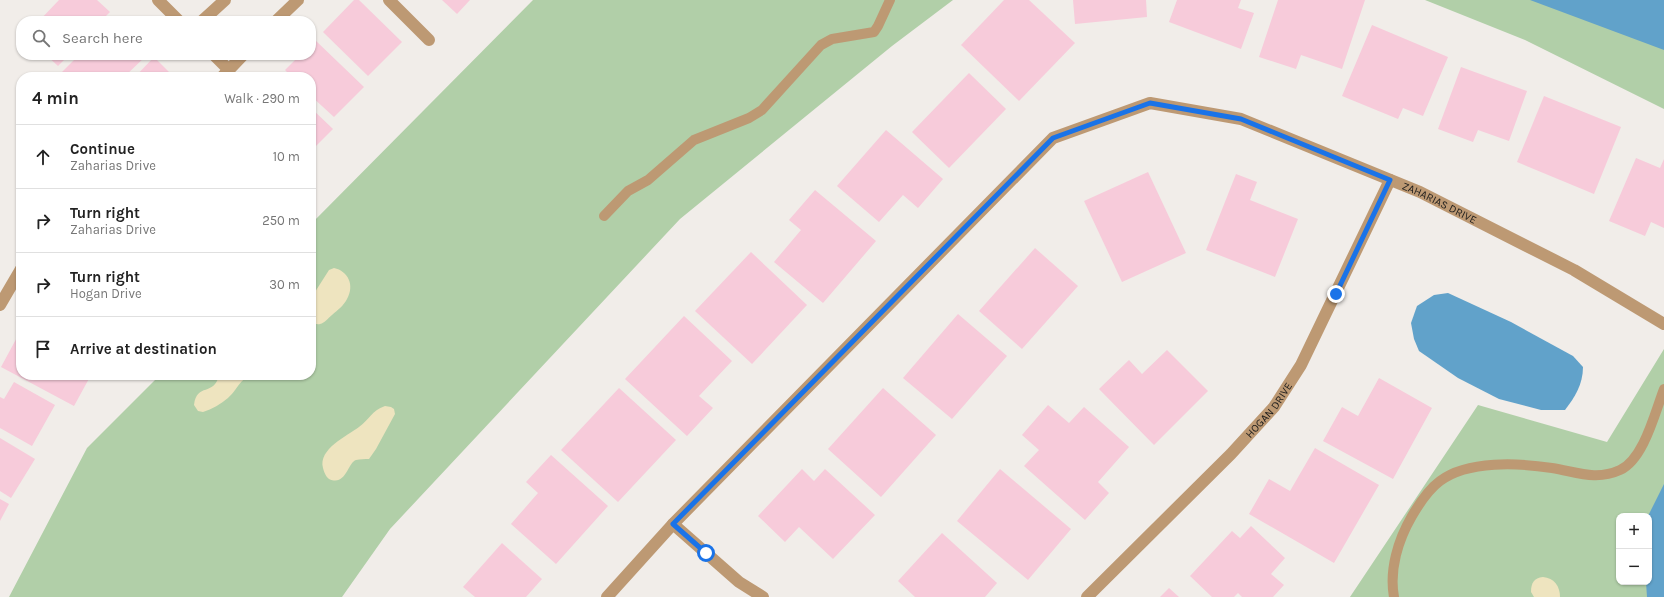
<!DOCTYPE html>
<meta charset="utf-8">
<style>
:root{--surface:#fff;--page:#f2f2f2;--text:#222;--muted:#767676;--line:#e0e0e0}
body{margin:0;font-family:Karla,sans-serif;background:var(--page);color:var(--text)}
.controls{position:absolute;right:12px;bottom:12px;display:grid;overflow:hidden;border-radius:8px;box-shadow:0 1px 3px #0004}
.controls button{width:36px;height:36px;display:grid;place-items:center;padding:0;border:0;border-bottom:1px solid var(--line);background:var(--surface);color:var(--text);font:20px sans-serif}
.stop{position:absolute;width:12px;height:12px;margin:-9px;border:3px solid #1a73e8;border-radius:50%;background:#fff}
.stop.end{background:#1a73e8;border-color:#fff;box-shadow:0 1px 4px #0008}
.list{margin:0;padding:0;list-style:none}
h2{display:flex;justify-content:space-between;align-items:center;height:52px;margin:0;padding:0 16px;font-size:17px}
h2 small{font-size:13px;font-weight:400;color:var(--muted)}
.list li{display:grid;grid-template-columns:26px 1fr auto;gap:12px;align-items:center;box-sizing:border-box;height:64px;padding:0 16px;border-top:1px solid var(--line)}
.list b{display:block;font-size:15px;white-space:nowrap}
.list p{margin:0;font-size:13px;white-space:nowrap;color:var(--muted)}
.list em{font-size:13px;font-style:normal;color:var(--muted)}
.icon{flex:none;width:22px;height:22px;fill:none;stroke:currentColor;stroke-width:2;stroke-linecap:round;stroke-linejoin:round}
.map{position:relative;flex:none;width:1664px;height:597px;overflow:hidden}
.search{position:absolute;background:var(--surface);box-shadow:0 1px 3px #0004;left:16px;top:16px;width:300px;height:44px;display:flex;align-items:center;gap:10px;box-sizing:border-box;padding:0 14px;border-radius:16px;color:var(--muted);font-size:15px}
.panel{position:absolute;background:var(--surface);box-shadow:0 1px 3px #0004;left:16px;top:72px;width:300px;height:308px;border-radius:16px}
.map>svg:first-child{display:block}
.green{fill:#b1cfa8;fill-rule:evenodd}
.sand{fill:#eee4bf}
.water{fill:#61a2ca}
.building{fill:#f7cbda}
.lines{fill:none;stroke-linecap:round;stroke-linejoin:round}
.lane{stroke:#bd9973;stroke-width:10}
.street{stroke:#bd9973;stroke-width:12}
.route{stroke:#1a73e8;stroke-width:5}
.labels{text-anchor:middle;stroke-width:3;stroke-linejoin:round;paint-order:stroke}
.street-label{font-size:11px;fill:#1e1d1c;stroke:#f1ede9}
</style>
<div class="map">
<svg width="1664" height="597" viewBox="0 0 1664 597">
<rect width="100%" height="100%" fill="#f1ede9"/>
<g class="green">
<path d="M 533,0 L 953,0 L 892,46 L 680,219 L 390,529 L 342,597 L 9,597 L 87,448 L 160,375 L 311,375 L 311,224 Z"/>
<path d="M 1425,0 L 1664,0 L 1664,109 L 1525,40 Z"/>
<path d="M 1664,349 L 1664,597 L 1350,597 L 1478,405 L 1607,442 ZM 1619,516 L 1649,516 L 1649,582 L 1619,582 Z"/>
</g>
<g class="sand">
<path d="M 334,268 C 348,271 355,285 347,299 C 344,305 338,310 332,315 C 328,318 325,323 320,324 C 317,325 314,323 311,322 L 311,294 L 315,292 L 329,270 Z"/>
<path d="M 219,375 L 250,375 C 237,383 238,389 228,398 C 221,404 212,409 203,412 L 198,411 L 194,405 C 197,382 214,397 219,375 Z"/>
<path d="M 385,406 L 391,407 L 394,409 L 395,414 L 376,449 L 369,459 C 365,459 360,459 356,460 C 348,462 346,487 329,479 C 326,477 324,472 323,468 C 318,449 347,436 359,427 C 370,419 371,411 385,406 Z"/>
<path d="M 1543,577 C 1554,578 1560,586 1560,597 L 1534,597 L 1531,592 C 1531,583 1534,578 1543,577 Z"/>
</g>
<g class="water">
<path d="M 1530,0 L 1664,0 L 1664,50 Z"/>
<path d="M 1448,293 L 1511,322 L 1573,356 L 1583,367 C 1583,384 1575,397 1565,410 L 1541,410 L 1499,399 L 1458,378 L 1419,351 L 1414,339 L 1411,323 L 1417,306 L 1434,295 Z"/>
<path d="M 1664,484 L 1664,597 L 1647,597 L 1646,582 L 1649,582 L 1649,516 L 1648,516 Z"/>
</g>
<g class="building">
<path d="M 59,0 L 97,0 L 110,12 L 101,21 L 39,21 Z"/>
<path d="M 354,0 L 359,0 L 402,42 L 368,76 L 323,32 Z"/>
<path d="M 442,0 L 470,0 L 457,14 Z"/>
<path d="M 1004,0 L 1029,0 L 1075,43 L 1019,101 L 961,45 Z"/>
<path d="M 1073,0 L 1146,0 L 1147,17 L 1075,24 Z"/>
<path d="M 1177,0 L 1241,0 L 1238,8 L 1254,13 L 1241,49 L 1169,22 Z"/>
<path d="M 1278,0 L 1365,0 L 1342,69 L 1301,55 L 1296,69 L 1259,57 Z"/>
<path d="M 1372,25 L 1448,57 L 1423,116 L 1403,108 L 1398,119 L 1342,96 Z"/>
<path d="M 315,40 L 364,87 L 334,117 L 311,96 L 311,77 L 292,77 L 285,70 L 300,55 L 311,55 L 311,44 Z"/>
<path d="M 46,55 L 69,55 L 58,66 Z"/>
<path d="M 79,55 L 147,55 L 124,77 L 57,77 Z"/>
<path d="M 154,57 L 174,77 L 135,77 Z"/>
<path d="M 1461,67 L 1527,91 L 1509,141 L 1478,130 L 1473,142 L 1438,129 Z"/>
<path d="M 969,73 L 1006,109 L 949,168 L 912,132 Z"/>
<path d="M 1544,96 L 1621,127 L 1594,194 L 1517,162 Z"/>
<path d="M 311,108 L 333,129 L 311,151 Z"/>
<path d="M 886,130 L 943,179 L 918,208 L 903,195 L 879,222 L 837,186 Z"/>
<path d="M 1636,158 L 1660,168 L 1664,159 L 1664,228 L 1651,222 L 1645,236 L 1609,221 Z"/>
<path d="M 1148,172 L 1186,253 L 1122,282 L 1084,201 Z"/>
<path d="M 1236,174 L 1257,182 L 1250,200 L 1298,219 L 1275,277 L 1206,250 Z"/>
<path d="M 815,190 L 876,241 L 823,303 L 774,262 L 801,230 L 789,220 Z"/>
<path d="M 1035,248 L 1078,286 L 1022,349 L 979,311 Z"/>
<path d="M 751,252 L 807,305 L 752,364 L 695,311 Z"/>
<path d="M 958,314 L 1007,356 L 952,419 L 903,378 Z"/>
<path d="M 684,316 L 732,361 L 699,396 L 713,408 L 687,436 L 625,379 Z"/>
<path d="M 21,330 L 21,375 L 91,375 L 74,406 L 1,367 Z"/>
<path d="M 1167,350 L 1208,391 L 1154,445 L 1099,389 L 1129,360 L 1142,374 Z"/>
<path d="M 1379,378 L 1432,408 L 1393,479 L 1323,441 L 1342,407 L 1358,416 Z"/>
<path d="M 14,382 L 55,405 L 32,446 L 0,428 L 0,397 L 4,399 Z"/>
<path d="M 619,388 L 676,440 L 618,502 L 561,450 Z"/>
<path d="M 883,388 L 936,435 L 881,497 L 828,449 Z"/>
<path d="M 1048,405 L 1069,423 L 1084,407 L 1129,447 L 1098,482 L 1109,493 L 1085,520 L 1024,466 L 1039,450 L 1022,435 Z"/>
<path d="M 0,438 L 35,459 L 11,498 L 0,491 Z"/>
<path d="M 1315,448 L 1379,485 L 1334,563 L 1249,514 L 1269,479 L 1290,491 Z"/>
<path d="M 551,455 L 608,506 L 556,564 L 511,524 L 538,493 L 526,482 Z"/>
<path d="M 802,469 L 814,481 L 825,469 L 875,515 L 833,559 L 799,527 L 785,542 L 758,516 Z"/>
<path d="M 1000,469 L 1071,529 L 1028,580 L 957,521 Z"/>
<path d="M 0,499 L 9,504 L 0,521 Z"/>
<path d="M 1251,526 L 1285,558 L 1271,574 L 1284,585 L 1273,597 L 1242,597 L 1238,593 L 1234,597 L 1212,597 L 1190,576 L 1232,531 L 1240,538 Z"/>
<path d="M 942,533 L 997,583 L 985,597 L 915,597 L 898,581 Z"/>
<path d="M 502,543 L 542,579 L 526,597 L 475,597 L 463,587 Z"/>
<path d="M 1169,588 L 1179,597 L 1160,597 Z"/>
</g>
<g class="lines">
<g class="lane">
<path d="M 604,216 L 628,191 L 648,180 L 694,140 L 749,118 L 762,110 L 821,45 L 832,39 L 874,32 L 878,26 L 890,0"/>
<path d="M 1394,597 C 1389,570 1398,540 1412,516 C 1419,504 1429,489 1440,481 C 1468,460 1519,463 1552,468 C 1577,472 1596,481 1620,470 C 1644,459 1655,412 1664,389"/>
</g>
<g class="street">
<path d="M 158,0 L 179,21"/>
<path d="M 389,0 L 429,40"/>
<path d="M 202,21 L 225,0"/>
<path d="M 276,21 L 298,0"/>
<path d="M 214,55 L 229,70"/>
<path d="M 222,77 L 243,55"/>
<path d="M 0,305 L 21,269"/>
<path d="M 673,524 L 739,582 L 763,597"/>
<path id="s1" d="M 607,597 L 673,524 L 1053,138 L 1150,103 L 1241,119 L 1420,192 L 1574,270 L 1664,324"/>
<path id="s2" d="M 1087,597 L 1231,454 L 1274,407 L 1301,365 L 1390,180"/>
</g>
</g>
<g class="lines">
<path class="route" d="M 706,553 L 673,524 L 1053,138 L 1150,103 L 1241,119 L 1390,180 L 1336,294"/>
</g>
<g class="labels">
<g class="street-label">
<text dy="4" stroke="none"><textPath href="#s1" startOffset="1051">ZAHARIAS DRIVE</textPath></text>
<text dy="4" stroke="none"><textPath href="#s2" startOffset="261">HOGAN DRIVE</textPath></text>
</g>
</g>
</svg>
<div class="controls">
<button>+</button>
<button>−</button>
</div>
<div class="stop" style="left:706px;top:553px"></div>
<div class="stop end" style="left:1336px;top:294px"></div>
<div class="search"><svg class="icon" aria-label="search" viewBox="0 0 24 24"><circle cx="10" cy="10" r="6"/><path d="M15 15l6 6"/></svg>Search here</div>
<section class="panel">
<h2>4 min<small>Walk · 290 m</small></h2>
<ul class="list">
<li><svg class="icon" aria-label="ahead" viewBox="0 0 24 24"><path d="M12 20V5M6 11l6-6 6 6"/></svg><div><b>Continue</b><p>Zaharias Drive</p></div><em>10 m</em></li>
<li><svg class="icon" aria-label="right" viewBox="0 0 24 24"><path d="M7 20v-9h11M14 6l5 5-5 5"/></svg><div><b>Turn right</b><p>Zaharias Drive</p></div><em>250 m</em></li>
<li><svg class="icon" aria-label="right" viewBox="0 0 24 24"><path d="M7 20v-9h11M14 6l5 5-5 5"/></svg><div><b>Turn right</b><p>Hogan Drive</p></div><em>30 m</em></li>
<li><svg class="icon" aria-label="arrive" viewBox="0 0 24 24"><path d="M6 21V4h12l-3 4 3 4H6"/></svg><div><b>Arrive at destination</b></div></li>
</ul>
</section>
</div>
